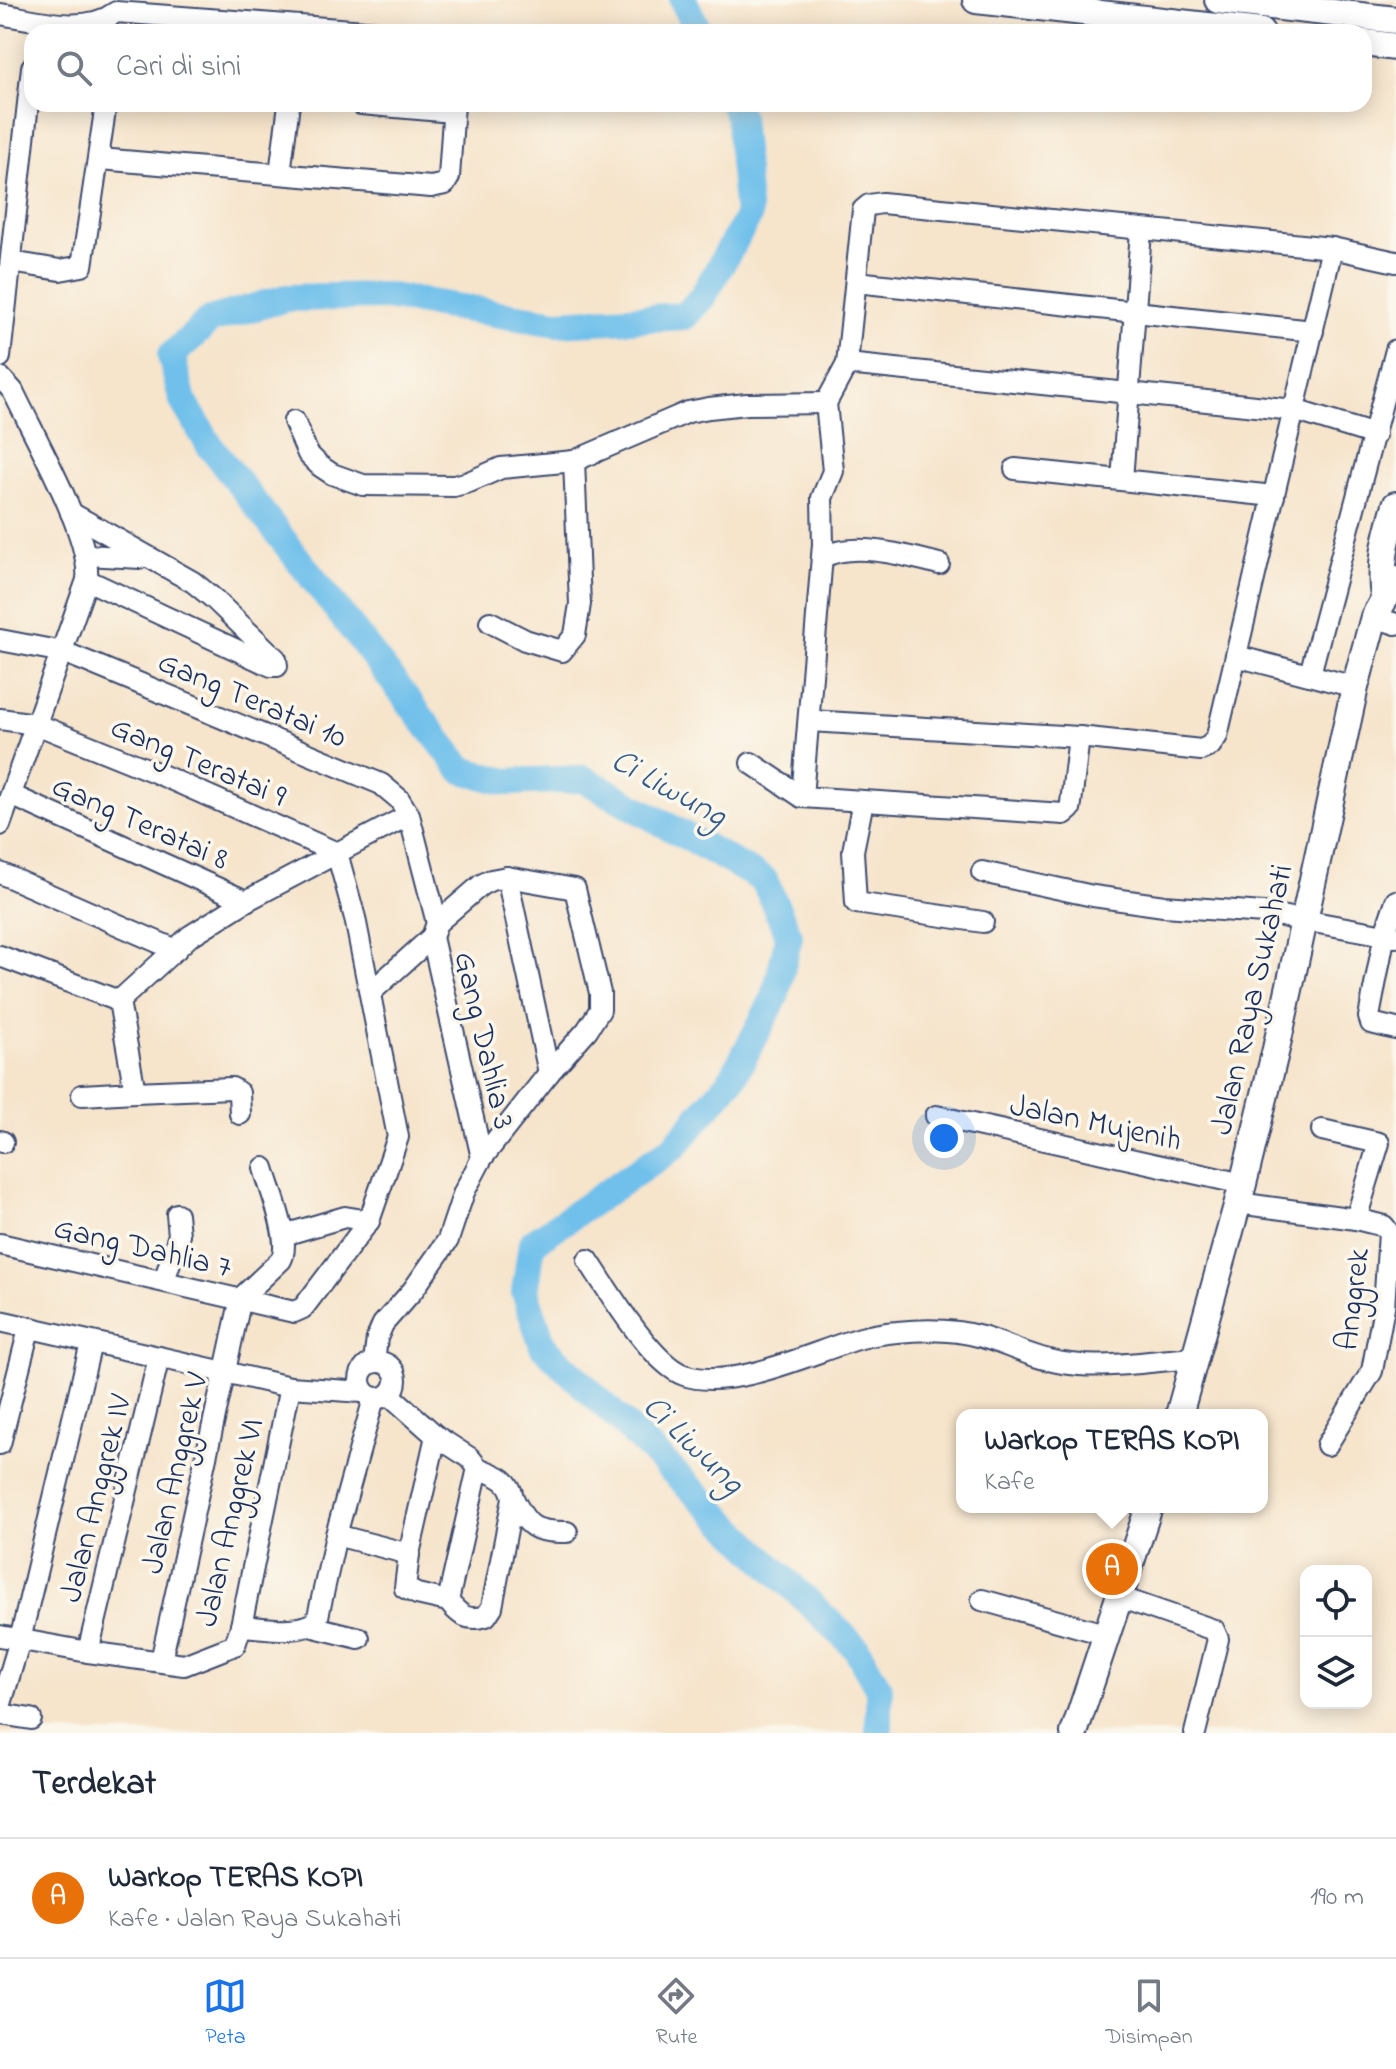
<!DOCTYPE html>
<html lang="id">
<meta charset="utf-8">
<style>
:root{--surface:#fff;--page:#f2f2f3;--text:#1f2937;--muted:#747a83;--line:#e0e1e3;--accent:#1a73e8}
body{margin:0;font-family:"Indie Flower",sans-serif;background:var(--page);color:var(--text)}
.controls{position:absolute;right:24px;bottom:24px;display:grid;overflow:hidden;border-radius:16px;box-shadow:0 4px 20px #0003}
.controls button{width:72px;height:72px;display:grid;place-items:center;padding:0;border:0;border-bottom:2px solid var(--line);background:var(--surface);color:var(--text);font:40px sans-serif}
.you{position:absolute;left:944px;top:1138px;width:28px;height:28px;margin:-20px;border:6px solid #fff;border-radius:50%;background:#1a73e8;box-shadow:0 0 0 12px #1a73e833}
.badge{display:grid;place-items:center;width:52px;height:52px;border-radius:50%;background:var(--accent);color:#fff;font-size:26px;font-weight:700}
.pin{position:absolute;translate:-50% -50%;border:4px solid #fff;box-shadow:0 2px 8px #0006}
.popup{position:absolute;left:956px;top:1409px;width:312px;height:104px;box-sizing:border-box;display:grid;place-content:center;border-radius:16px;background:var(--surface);filter:drop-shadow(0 2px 6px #0005);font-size:26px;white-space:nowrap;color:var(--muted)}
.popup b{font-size:30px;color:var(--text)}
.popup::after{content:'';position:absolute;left:50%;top:100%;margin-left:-16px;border:16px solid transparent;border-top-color:var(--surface)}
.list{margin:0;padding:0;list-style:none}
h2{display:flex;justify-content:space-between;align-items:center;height:104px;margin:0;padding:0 32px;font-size:34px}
h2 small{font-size:26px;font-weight:400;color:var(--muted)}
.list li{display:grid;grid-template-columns:52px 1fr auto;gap:24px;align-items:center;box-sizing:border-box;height:120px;padding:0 32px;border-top:2px solid var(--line)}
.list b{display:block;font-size:30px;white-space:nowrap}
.list p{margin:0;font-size:26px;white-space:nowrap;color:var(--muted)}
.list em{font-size:26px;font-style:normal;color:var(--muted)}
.icon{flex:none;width:44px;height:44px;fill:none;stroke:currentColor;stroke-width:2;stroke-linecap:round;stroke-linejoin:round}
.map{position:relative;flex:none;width:1396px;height:1733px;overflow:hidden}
.search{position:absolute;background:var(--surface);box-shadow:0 4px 20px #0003;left:24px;right:24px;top:24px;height:88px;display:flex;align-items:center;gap:20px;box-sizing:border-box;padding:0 28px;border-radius:24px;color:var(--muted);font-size:30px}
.sheet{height:224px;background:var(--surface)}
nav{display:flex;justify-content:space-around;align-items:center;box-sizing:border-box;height:112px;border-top:2px solid var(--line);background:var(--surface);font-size:22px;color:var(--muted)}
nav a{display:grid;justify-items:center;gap:4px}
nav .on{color:var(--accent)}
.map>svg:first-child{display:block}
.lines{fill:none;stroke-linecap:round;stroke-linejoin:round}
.river{stroke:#70c0eb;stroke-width:28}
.minor-casing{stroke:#3c4a6e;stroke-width:24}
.major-casing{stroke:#3c4a6e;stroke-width:30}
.minor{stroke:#fff;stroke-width:20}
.major{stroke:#fff;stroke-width:26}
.labels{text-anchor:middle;stroke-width:7;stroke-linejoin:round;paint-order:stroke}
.street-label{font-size:32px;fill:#1b2f5e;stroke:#fbf7ec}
.water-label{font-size:34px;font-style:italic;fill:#355a88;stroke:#fbf7ec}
</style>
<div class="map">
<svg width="1396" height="1733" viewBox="0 0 1396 1733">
<rect width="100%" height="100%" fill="#fbf7ec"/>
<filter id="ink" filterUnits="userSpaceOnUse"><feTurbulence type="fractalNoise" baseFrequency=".0125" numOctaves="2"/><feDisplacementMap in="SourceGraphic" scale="16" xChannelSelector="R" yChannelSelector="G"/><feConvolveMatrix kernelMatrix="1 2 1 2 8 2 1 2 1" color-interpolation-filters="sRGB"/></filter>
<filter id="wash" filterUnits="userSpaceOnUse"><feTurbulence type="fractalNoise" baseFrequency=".006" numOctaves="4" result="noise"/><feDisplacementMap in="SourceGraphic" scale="32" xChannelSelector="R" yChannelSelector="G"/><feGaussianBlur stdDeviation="1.8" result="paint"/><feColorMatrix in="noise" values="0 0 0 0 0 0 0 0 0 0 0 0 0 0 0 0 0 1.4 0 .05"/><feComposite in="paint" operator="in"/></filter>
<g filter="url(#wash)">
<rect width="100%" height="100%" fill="#f6e4cb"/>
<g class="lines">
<g class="river">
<path d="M 683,0 L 699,32"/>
<path d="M 733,104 L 739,116 L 748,217 L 703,296 L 685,316 L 557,323 L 385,296 L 286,298 L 210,320 L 171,356 L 183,401 L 210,446 L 462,770 L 507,782 L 584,779 L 764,880 L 789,936 L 775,997 L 733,1077 L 674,1147 L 532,1243 L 525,1292 L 543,1346 L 856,1648 L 879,1689 L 879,1733"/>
</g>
</g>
</g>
<g filter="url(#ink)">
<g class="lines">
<defs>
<g id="minor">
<path d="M 0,14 C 35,19 85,36 116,12 L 378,32"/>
<path d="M 361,104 L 453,112"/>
<path d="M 100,159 L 431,187 L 445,184 L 449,177 L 454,104"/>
<path d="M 280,173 L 289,104"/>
<path d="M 11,262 L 60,270 L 82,266 L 106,104"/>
<path d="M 856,282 L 1313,331"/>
<path d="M 0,357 L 32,67"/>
<path d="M 847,364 L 1294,410 L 1375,435"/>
<path d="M 0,377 L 13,391 C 33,434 92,536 87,580 L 0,825"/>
<path d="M 294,421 L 308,454 L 320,466 L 332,474 L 363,485 L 454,486 L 469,482 L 501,468 L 574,461 L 688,412 L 709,408 L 747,404 L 826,403"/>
<path d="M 1015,469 L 1274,496"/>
<path d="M 1122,480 L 1141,231"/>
<path d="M 71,513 L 193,582 L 214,599 L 276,659 L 277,666 L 271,666 L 87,580"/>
<path d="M 86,555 L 141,558"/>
<path d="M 822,558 C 851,540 908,556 939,564"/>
<path d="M 1374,617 L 1396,624"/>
<path d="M 490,622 L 525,640 L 562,651 L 575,635 L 580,604 L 574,461"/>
<path d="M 0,640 L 63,652 L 88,662 L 381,784 L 399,799 L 409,815 L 437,923"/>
<path d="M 1236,656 L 1355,687"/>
<path d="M 1310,674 L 1396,350"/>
<path d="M 0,719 L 36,724 L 157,773 L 337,853"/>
<path d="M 810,721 L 1079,737 L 1201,750 L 1210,746 L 1217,736 L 1332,248"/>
<path d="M 1079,737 L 1071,803 L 1070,809 L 1064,814 L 802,797 L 823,544 L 822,498 L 833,471 L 826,403 L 847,364 L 863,210 L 869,205 L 882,203 L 1332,248 L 1396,262"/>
<path d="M 751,763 L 802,797"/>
<path d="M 11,795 L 246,901"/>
<path d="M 863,801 L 853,851 L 856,903 L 983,922"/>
<path d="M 982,872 L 1093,896 L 1164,906 L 1264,913 L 1396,937"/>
<path d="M 0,873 L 176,950"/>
<path d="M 507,877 L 549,1073"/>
<path d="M 1396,901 L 1385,933 L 1369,1017 L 1371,1023 L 1396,1029"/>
<path d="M 432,937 L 482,1158"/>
<path d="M 0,956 L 119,1001 L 190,936 L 246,901 L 409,815"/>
<path d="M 370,993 L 432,937 L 437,923 L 481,885 L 491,880 L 507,877 L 575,889 L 600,993 L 600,1010 L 587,1030 L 549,1073 L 482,1158 L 464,1192 L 448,1240 L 413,1290 L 383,1324 L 377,1338 L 374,1362"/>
<path d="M 135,1092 L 232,1088 L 239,1093 L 240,1114"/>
<path d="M 82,1095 L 135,1092 L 119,1001"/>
<path d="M 936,1116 L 1243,1184"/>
<path d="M 1322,1130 L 1379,1143 L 1356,1219"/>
<path d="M 0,1141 L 3,1142"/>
<path d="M 1238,1203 L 1356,1219 L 1384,1226 L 1389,1233 L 1384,1307 L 1372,1371 L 1327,1445"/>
<path d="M 284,1235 L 345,1217 L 369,1221"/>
<path d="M 0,1244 L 294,1312 L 303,1308 L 369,1221 L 398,1137 L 355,918 L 337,853"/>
<path d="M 588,1260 C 607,1289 652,1364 684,1375 C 733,1392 814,1351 861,1338 C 872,1335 885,1333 897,1332 C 925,1329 955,1329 982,1337 C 1009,1345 1035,1359 1063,1363 C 1106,1370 1153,1360 1197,1358"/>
<path d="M 164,1281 L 179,1235 L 177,1214"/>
<path d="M 241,1298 L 281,1260 C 292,1241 270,1190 264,1168"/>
<path d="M 0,1321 L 290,1387 L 363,1392"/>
<circle cx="378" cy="1380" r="18"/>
<path d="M 390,1395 L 436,1436 L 409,1554 L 405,1588 L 417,1594 L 448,1601 C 459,1615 468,1622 486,1616 L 492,1607 L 513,1498 C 510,1478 495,1475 478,1468"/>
<path d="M 436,1436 L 470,1458 L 478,1468 L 448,1601"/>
<path d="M 0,1444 L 29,1329"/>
<path d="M 513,1498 C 528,1528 534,1532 567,1532"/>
<path d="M 336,1535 L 409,1554"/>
<path d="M 1119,1597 L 1214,1630 L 1218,1639 L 1195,1733"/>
<path d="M 982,1600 L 1108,1635"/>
<path d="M 241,1626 C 263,1627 298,1635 317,1621 L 336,1535 L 374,1398"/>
<path d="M 310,1626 L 359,1638"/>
<path d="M 0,1636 L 88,1652 L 184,1665 L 235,1645 L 241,1626 L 290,1387"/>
<path d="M 88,1652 L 159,1357"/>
<path d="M 161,1661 L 241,1298"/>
<path d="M 0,1707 L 20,1640 L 91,1343"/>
<path d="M 0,1714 L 31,1719"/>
</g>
<g id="major">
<path d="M 976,0 L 1261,32"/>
<path d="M 1218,0 L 1396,20"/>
<path d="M 1364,43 L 1396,47"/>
<path d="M 1384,597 C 1379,564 1387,536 1396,505"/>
<path d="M 1179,1415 L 1243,1184 L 1276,1049 L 1355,687 L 1374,617 L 1396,579"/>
<path d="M 1074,1733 L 1149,1507"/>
</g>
</defs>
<use href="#minor" class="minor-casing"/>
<use href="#major" class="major-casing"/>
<use href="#minor" class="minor"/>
<use href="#major" class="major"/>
</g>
</g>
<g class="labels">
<g class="street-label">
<text transform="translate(253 698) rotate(23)" y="11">Gang Teratai 10</text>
<text transform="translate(199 760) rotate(23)" y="11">Gang Teratai 9</text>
<text transform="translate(141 821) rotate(24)" y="11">Gang Teratai 8</text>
<text transform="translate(1250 999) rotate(-77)" y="11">Jalan Raya Sukahati</text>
<text transform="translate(486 1040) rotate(77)" y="11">Gang Dahlia 3</text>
<text transform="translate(1096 1121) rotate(12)" y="11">Jalan Mujenih</text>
<text transform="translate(143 1246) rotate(13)" y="11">Gang Dahlia 7</text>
<text transform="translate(1351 1299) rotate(-83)" y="11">Anggrek</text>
<text transform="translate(173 1473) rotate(-77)" y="11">Jalan Anggrek V</text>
<text transform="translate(94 1498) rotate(-76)" y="11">Jalan Anggrek IV</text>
<text transform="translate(228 1522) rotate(-77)" y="11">Jalan Anggrek VI</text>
</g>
<g class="water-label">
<text transform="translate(670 786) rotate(29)" y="12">Ci Liwung</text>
<text transform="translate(695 1443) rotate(44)" y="12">Ci Liwung</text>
</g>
</g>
</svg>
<div class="controls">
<button><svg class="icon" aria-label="locate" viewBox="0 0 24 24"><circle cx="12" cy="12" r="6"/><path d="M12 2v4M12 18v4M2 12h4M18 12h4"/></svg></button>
<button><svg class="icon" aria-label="layers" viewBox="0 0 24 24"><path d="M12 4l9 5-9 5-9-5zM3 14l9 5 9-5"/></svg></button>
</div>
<div class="you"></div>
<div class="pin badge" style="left:1112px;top:1569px;background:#e8710a">A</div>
<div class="popup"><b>Warkop TERAS KOPI</b>Kafe</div>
<div class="search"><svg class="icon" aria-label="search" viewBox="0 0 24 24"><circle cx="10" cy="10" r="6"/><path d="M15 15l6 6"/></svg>Cari di sini</div>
</div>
<section class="sheet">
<h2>Terdekat<small></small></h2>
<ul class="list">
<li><span class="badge" style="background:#e8710a">A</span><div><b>Warkop TERAS KOPI</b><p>Kafe · Jalan Raya Sukahati</p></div><em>190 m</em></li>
</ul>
</section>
<nav>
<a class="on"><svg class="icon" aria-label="map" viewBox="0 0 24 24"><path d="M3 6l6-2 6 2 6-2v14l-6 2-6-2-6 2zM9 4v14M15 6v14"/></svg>Peta</a>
<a><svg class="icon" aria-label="directions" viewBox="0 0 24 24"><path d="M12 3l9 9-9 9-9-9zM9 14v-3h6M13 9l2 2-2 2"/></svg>Rute</a>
<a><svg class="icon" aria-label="saved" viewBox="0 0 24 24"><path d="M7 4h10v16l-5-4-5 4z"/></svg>Disimpan</a>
</nav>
